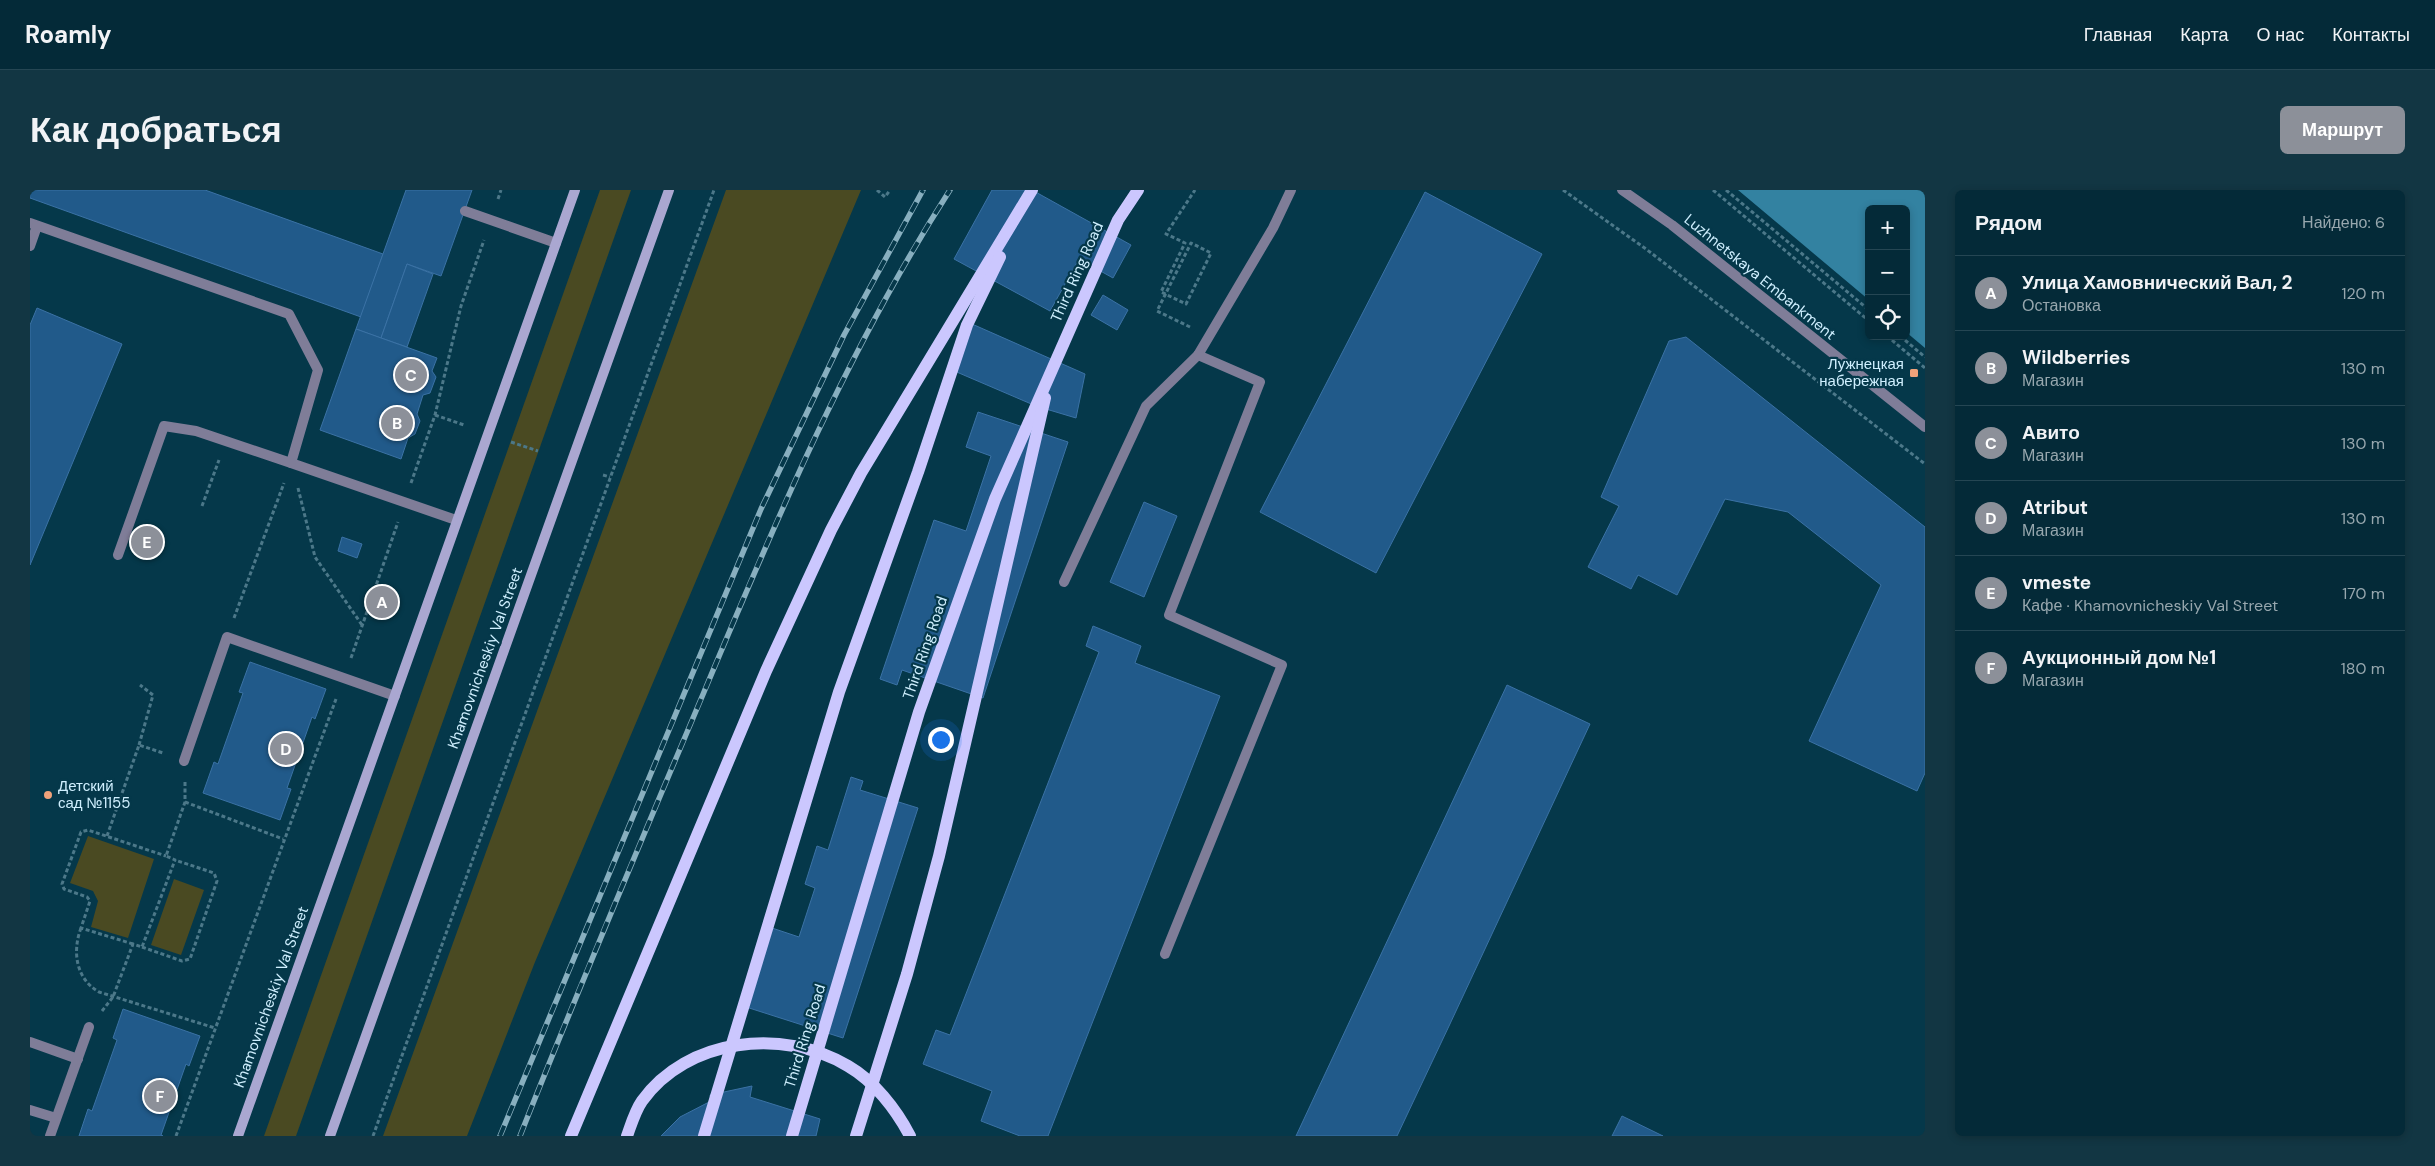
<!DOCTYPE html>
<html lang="ru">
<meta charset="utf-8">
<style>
:root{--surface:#042a38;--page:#123643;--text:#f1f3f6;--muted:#97a7ae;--line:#254653;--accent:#8c9099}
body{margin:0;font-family:"DM Sans",sans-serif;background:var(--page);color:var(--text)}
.controls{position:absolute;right:15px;top:15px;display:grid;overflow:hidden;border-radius:8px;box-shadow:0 2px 8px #0003}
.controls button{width:45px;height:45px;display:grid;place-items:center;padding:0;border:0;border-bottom:1px solid var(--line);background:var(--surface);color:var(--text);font:25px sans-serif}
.you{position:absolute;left:910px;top:549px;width:18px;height:18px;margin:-12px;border:4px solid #fff;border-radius:50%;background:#1a73e8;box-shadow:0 0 0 8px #1a73e833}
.badge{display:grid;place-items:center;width:32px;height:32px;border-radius:50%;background:var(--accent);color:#fff;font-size:16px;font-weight:700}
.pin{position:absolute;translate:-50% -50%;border:2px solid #fff;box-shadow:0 1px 5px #0006}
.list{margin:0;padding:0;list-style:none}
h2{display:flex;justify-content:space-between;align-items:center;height:65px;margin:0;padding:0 20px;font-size:21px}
h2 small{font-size:16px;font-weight:400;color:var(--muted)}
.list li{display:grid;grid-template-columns:32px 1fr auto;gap:15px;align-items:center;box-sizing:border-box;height:75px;padding:0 20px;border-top:1px solid var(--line)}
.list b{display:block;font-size:19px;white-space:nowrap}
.list p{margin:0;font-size:16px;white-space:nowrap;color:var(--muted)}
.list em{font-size:16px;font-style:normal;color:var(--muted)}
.icon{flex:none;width:28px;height:28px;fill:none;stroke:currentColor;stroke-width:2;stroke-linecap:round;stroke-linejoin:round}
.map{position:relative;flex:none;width:1895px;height:946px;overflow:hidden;border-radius:8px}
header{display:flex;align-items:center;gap:30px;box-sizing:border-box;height:70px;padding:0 25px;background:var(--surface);border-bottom:1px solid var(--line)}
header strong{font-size:24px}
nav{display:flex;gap:28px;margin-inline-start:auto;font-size:18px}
.intro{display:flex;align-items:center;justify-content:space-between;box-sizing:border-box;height:120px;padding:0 30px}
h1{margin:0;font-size:35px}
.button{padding:12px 22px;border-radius:8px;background:var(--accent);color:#fff;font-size:18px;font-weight:700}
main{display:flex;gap:30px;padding:0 30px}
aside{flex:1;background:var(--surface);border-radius:8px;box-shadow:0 2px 8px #0003}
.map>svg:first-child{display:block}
.green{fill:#4a4a22}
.water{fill:#3382a1}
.building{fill:#215a8a;stroke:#3b72a5}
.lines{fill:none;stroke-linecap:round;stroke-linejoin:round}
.path{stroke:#4c7889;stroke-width:3;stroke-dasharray:4 2.5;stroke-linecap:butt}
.service{stroke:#7f7d98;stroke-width:10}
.minor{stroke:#7f7d98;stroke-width:10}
.secondary{stroke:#aaa7d1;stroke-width:10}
.primary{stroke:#cbc7fe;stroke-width:12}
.rail-casing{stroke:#88afbf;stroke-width:5.5}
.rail{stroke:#05384a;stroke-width:4;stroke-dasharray:11;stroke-linecap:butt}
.poi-dot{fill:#f0a27a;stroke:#05384a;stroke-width:2}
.labels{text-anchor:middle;stroke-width:4.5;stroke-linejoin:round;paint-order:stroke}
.street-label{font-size:15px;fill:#cfeffe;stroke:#05384a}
.poi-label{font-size:15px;fill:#cfeffe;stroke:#05384a;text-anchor:end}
</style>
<header>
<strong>Roamly</strong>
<nav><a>Главная</a><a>Карта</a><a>О нас</a><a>Контакты</a></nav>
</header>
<div class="intro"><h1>Как добраться</h1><a class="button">Маршрут</a></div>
<main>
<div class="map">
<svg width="1895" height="946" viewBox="0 0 1895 946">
<rect width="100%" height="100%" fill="#05384a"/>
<g class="green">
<path d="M 570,0 L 601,0 L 266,946 L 234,946 Z"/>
<path d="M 696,0 L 831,0 L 505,772 L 437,946 L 353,946 Z"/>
<path d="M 58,646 L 124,669 L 98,748 L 61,737 L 68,711 L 63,701 L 40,693 Z"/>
<path d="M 144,689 L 174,700 L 151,765 L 121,755 Z"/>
</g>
<path class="water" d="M 1708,0 L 1895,0 L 1895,158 L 1876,142 L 1876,19 L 1839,19 L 1839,110 Z"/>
<g class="building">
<path d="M 0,0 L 175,0 L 353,64 L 331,127 L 0,8 Z"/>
<path d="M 376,0 L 442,0 L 411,86 L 377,74 L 351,148 L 326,139 Z"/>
<path d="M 962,0 L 1002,0 L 1101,55 L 1083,88 L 1049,69 L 1020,121 L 924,69 Z"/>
<path d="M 1395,2 L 1512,64 L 1346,383 L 1230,322 Z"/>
<path d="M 377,74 L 403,84 L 377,157 L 351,148 Z"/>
<path d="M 1073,105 L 1098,120 L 1087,140 L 1061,125 Z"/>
<path d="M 7,118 L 92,154 L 0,375 L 0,135 Z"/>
<path d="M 942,134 L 1055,184 L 1046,228 L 1006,216 L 922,180 Z"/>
<path d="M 326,139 L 407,168 L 402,181 L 406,187 L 400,203 L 393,205 L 387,224 L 390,231 L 385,244 L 378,248 L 371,269 L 290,240 Z"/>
<path d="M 1656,147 L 1895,337 L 1895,583 L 1887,601 L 1779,551 L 1851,395 L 1758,322 L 1695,309 L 1647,405 L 1608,385 L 1601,399 L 1558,377 L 1589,316 L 1571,307 L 1639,151 Z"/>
<path d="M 948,222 L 1038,252 L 953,508 L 872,480 L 867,495 L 850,489 L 904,330 L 936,341 L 961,266 L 936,257 Z"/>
<path d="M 1114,312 L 1147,326 L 1114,407 L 1080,392 Z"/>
<path d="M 312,347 L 332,354 L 327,368 L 308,361 Z"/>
<path d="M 1063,436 L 1111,456 L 1105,473 L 1190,506 L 1018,946 L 990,946 L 951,931 L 962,901 L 893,874 L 906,840 L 920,845 L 1069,462 L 1056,456 Z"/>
<path d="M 220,472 L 296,499 L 285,529 L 282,527 L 257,598 L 261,599 L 250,630 L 173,603 L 184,572 L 188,574 L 213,503 L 209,502 Z"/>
<path d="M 1477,495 L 1560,534 L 1419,836 L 1367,946 L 1266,946 Z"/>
<path d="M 821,587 L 833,591 L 830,600 L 888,618 L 813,848 L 716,817 L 742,738 L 769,747 L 785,698 L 775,694 L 787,656 L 798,660 Z"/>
<path d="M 93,819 L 170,846 L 159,876 L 156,874 L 131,945 L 133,946 L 49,946 L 58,919 L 62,921 L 87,850 L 83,848 Z"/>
<path d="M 722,896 L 720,907 L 790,929 L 786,946 L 631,946 L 650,927 L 681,911 L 680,905 Z"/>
<path d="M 1592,926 L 1633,946 L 1582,946 Z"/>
</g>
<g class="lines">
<g class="path">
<path d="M 847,0 L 855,7 L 860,0"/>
<path d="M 1533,0 L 1616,59 L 1895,274"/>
<path d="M 1683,0 L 1839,131"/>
<path d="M 1696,0 L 1839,120"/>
<path d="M 468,9 L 471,0"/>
<path d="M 1160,137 L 1127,121 L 1161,53 L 1181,63 L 1156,114 L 1131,102 L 1155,53 L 1136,44 L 1165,0"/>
<path d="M 1857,146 L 1895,178"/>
<path d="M 1870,146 L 1895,167"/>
<path d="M 405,225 L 434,235"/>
<path d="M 481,252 L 508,261"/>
<path d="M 573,285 L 580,287"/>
<path d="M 381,293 L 405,225 L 431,116 L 454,50"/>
<path d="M 268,298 L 285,367 L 332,435"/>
<path d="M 172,316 L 189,270"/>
<path d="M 204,428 L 254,293"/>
<path d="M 321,468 L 368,332"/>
<path d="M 109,555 L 123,505 L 110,495"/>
<path d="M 155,612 L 253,649"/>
<path d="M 77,646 L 109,555 L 133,563"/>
<path d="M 51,738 C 42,762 46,789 69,802 L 185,838"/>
<path d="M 103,754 L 51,738 L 60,711 L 57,707 L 34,699 L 32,694 L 51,642 L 58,640 L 136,666"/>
<path d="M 112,757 L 152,771 L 160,769 L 187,691 L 184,683 L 145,670"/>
<path d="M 72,821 L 83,807 L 103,754 L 112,757 L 145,670 L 136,666 L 155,612 L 155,592"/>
<path d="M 146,946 L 306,509"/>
<path d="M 343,946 L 684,0"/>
</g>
<g class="service">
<path d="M 435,21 L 526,53"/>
<path d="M 0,33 L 259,124 L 288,180 L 261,273 L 426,330"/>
<path d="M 0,56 L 7,36"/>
<path d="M 88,365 L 134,236 L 166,241 L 261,273"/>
<path d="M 1034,392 L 1116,216 L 1168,165 L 1243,38 L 1261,0"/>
<path d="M 154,571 L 197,447 L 365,506"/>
<path d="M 1135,764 L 1252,475 L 1139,425 L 1230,192 L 1168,165"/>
<path d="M 0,852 L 48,869"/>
<path d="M 0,920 L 26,928"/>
<path d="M 20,946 L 59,837"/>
</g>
<path class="minor" d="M 1592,0 L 1642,35 L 1895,237"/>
<g class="secondary">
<path d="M 208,946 L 545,0"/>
<path d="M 300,946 L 639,0"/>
</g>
<g class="primary">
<path d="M 541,946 L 736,481 L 801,340 L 831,283 L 1002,0"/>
<path d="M 597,946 C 601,935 605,921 612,911 C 657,848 753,837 818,876 C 844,891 866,919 880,946"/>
<path d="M 674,946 L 809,502 L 888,282 L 937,135 L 970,67"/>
<path d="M 762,946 L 889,522 L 965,309 L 1088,30 L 1108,0"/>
<path d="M 826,946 L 877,784 L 909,666 L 1015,208"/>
</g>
<defs>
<g id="rail">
<path d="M 470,946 L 731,319 L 814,145 L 893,0"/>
<path d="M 490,946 C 549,797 612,649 674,502 C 746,330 819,157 920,0"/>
</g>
</defs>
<use href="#rail" class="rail-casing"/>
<use href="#rail" class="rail"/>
</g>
<g class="poi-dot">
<rect x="1879" y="178" width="10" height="10" rx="2.5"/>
<circle cx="18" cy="605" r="5"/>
</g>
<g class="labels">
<g class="street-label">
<text transform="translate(1047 82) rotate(-66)" y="5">Third Ring Road</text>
<text transform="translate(1730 87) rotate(39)" y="5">Luzhnetskaya Embankment</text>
<text transform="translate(895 458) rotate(-71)" y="5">Third Ring Road</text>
<text transform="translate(455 468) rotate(-70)" y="5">Khamovnicheskiy Val Street</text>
<text transform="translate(241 807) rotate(-70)" y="5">Khamovnicheskiy Val Street</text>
<text transform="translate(775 846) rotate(-73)" y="5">Third Ring Road</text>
</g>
<g class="poi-label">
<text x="1874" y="179">Лужнецкая<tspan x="1874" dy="17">набережная</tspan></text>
<text x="28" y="601" text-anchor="start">Детский<tspan x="28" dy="17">сад №1155</tspan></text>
</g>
</g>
</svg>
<div class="controls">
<button>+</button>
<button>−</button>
<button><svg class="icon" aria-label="locate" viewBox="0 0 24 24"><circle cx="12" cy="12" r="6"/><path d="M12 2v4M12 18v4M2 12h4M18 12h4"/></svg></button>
</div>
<div class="you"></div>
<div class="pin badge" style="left:352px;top:412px">A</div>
<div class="pin badge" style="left:367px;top:233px">B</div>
<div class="pin badge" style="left:381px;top:185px">C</div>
<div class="pin badge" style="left:256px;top:559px">D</div>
<div class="pin badge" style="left:117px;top:352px">E</div>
<div class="pin badge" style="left:130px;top:906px">F</div>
</div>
<aside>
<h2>Рядом<small>Найдено: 6</small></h2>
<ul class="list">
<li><span class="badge">A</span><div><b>Улица Хамовнический Вал, 2</b><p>Остановка</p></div><em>120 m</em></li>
<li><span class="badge">B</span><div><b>Wildberries</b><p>Магазин</p></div><em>130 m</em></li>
<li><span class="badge">C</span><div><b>Авито</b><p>Магазин</p></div><em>130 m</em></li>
<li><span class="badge">D</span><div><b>Atribut</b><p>Магазин</p></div><em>130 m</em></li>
<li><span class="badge">E</span><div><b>vmeste</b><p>Кафе · Khamovnicheskiy Val Street</p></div><em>170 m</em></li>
<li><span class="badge">F</span><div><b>Аукционный дом №1</b><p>Магазин</p></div><em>180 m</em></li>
</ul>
</aside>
</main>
